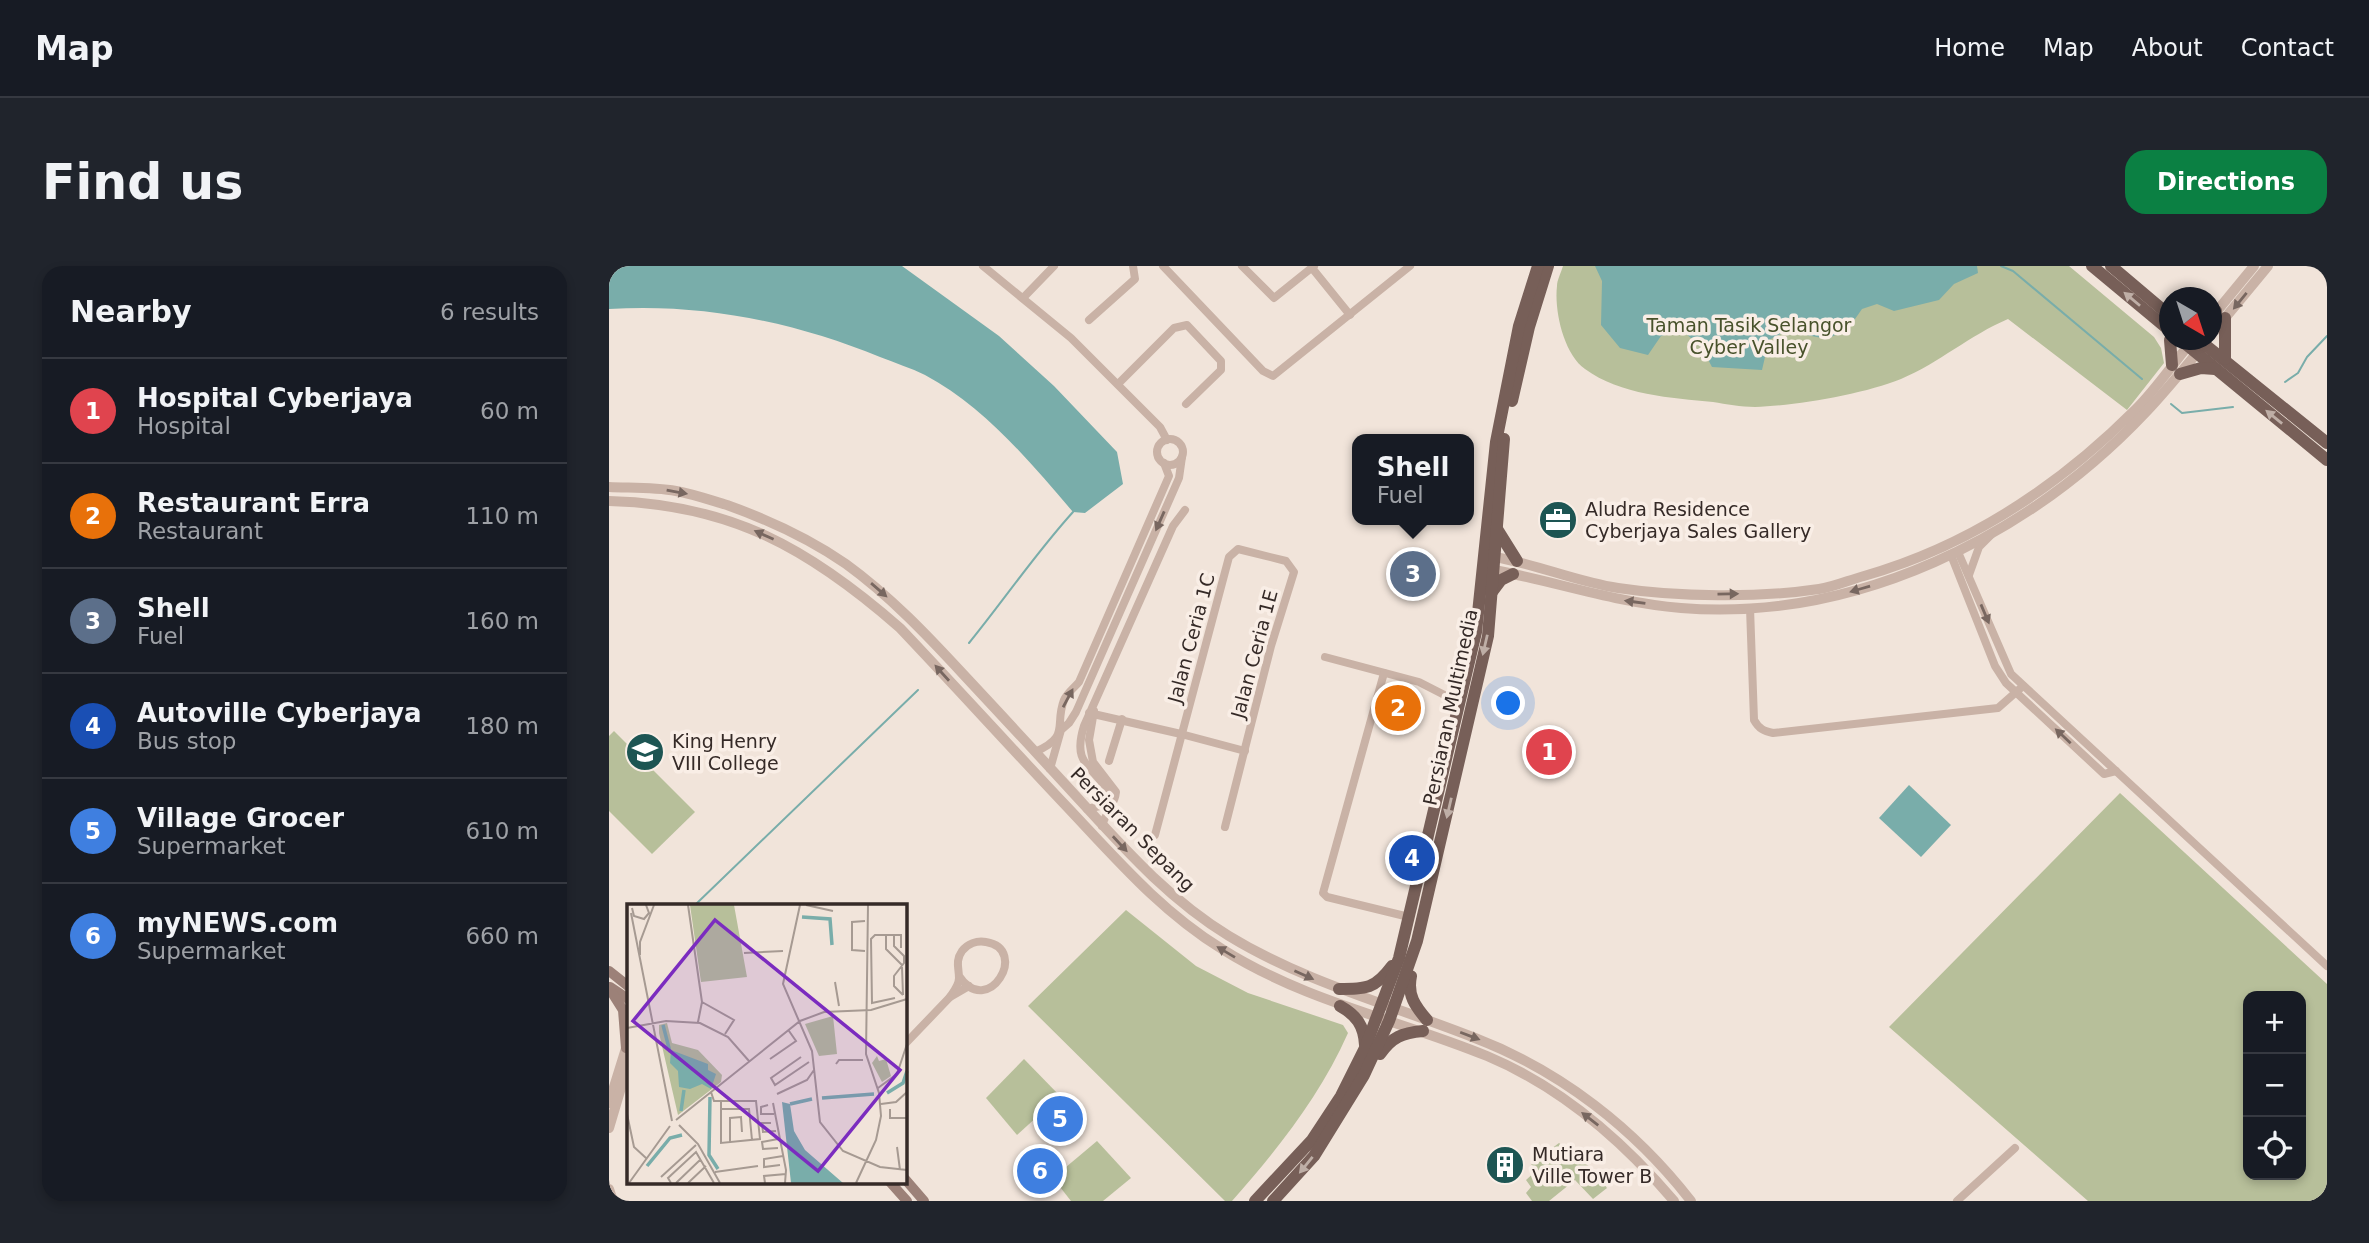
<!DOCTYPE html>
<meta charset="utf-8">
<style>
:root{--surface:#171b24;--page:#20242c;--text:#f1f3f6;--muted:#9ea1a6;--line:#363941;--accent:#0b8043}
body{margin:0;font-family:"DejaVu Sans",sans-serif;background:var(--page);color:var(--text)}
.controls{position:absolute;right:21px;bottom:21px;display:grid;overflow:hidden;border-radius:14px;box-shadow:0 4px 10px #0003}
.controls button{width:63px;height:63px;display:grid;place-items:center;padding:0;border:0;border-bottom:2px solid var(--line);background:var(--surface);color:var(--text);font:35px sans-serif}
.compass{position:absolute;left:1550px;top:21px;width:63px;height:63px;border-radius:50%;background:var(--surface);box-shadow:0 4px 10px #0003;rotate:141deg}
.you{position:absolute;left:900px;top:438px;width:24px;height:24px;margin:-18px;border:5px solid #fff;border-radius:50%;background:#1a73e8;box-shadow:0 0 0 10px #1a73e833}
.badge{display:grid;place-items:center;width:46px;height:46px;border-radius:50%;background:var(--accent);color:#fff;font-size:23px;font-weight:700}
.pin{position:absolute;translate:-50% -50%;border:4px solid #fff;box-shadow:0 2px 7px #0006}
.popup{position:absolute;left:743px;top:168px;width:122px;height:91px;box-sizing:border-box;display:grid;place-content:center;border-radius:14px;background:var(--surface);filter:drop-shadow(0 2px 5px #0005);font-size:23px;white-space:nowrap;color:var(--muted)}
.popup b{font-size:26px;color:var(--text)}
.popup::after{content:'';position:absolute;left:50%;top:100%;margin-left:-14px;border:14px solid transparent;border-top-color:var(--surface)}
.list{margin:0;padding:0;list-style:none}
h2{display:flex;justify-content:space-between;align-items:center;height:91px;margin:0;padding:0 28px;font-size:30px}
h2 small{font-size:23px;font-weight:400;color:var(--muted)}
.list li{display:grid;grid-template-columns:46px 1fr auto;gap:21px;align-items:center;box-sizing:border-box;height:105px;padding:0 28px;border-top:2px solid var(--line)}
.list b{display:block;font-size:26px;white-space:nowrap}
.list p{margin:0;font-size:23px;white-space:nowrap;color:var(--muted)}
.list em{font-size:23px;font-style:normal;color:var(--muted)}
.icon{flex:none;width:38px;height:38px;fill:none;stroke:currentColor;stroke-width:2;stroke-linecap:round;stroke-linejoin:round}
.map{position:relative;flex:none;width:1718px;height:935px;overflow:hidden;border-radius:21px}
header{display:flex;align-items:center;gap:42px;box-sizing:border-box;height:98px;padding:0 35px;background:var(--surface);border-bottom:2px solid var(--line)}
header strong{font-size:33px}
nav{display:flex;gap:38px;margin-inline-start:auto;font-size:24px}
.intro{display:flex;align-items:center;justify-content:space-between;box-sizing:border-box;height:168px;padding:0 42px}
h1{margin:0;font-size:49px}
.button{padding:18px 32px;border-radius:21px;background:var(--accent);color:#fff;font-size:24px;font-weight:700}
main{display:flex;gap:42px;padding:0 42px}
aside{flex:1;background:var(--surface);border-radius:21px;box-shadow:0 4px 10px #0003}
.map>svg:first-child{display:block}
.green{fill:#b7bf9a;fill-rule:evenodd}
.water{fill:#79adaa}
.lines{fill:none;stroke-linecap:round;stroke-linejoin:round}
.stream{stroke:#79adaa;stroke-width:2}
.minor{stroke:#c9b2a6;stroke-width:8}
.tertiary{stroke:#c9b2a6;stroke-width:10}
.secondary{stroke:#9c8178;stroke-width:10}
.primary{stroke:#775f58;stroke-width:12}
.oneway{fill:#beaea6}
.oneway2{fill:#786760}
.labels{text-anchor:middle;stroke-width:7;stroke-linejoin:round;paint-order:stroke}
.park-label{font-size:19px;fill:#48522b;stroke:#f9eee6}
.poi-label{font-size:19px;fill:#352a27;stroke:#f9eee6;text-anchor:start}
.street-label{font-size:19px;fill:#352a27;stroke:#f9eee6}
.inset-river{fill:none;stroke:#79adaa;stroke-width:3.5}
.inset-road{fill:none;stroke:#a69a92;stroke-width:2}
.view{fill:#7b2cbf;fill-opacity:0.15;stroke:#7b2cbf;stroke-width:3.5}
.inset-edge{fill:none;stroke:#352a27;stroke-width:3.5}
</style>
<header>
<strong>Map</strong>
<nav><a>Home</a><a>Map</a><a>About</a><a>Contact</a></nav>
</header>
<div class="intro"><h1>Find us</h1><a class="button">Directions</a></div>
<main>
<aside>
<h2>Nearby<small>6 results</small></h2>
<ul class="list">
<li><span class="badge" style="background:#e0444e">1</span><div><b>Hospital Cyberjaya</b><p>Hospital</p></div><em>60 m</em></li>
<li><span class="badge" style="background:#e8710a">2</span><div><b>Restaurant Erra</b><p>Restaurant</p></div><em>110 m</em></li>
<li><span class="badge" style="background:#5c6f8a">3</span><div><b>Shell</b><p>Fuel</p></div><em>160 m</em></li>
<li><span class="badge" style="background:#1a4fb4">4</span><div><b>Autoville Cyberjaya</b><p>Bus stop</p></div><em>180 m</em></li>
<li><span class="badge" style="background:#3f7fe0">5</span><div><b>Village Grocer</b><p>Supermarket</p></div><em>610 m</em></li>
<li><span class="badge" style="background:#3f7fe0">6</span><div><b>myNEWS.com</b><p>Supermarket</p></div><em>660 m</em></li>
</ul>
</aside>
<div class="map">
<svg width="1718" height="935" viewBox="0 0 1718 935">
<rect width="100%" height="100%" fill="#f1e4da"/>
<g class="green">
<path d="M 954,0 L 1460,0 L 1545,71 L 1552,82 L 1555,97 L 1518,144 L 1399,53 C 1361,69 1330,97 1292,113 C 1255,128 1186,140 1146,141 C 1132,141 1117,138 1104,136 C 1063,132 1011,129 976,103 C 955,88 945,45 948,20 C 948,14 952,7 954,0 Z"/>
<path d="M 5,465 L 86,546 L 43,588 L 0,545 L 0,470 Z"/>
<path d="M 1511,527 L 1718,718 L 1718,935 L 1479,935 L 1280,761 ZM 1692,730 L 1692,909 L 1639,909 L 1639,730 Z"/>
<path d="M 517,644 L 587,700 L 639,727 L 734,759 L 739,767 C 711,830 669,883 623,935 L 616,935 L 419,740 Z"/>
<path d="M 415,793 L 451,830 L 408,869 L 377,832 Z"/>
<path d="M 488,875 L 522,912 L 494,935 L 462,935 L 444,912 Z"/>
<path d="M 950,877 L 981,901 L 998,922 L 984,933 L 966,914 L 940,935 L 923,935 L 917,927 L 922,921 L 917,914 L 928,904 L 922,898 Z"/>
</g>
<g class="water">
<path d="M 0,0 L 293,0 L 390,70 L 445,120 L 508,186 L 514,218 L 476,247 L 464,246 C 421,196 376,141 316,109 C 302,102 286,97 271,91 C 186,56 93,37 0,43 Z"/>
<path d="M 986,0 L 1368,0 L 1369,7 L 1345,18 L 1330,34 L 1285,45 L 1268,38 L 1253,43 L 1239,63 L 1218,73 L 1177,65 L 1160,74 L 1153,104 L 1103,101 L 1093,82 L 1074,65 L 1052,70 L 1039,89 L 1011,82 L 992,59 L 993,15 Z"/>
<path d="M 1300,519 L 1342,559 L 1312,591 L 1270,552 Z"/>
</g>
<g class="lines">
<g class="stream">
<path d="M 1392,0 L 1404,5 L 1533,113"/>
<path d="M 1676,116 L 1689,107 L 1698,91 L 1718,70"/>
<path d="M 1562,138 L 1573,147 L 1624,141"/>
<path d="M 360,377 C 395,334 426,288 464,246"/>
<path d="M 86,639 L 309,424"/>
</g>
<g class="minor">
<path d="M 374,0 L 462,72 L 551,161 L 558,174"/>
<path d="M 554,0 L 654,105 L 664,110 L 801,0"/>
<path d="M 633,0 L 665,32 L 705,0"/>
<path d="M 703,2 L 741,49"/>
<path d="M 414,32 L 445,0"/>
<path d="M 480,54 L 526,13 L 524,0"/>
<path d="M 509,118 L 565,62 L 578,59 L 612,95 L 612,104 L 577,138"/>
<circle cx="561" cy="186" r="13"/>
<path d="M 1349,286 L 1402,408 L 1718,700"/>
<path d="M 1342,289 L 1386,400 L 1397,417 L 1495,508 L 1507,505"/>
<path d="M 1360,309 L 1370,281 L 1382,269"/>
<path d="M 1141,342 L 1145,454 C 1150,463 1155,465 1164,467 L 1389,442 L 1414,420"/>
<path d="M 716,391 L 810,416 L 851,437"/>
<path d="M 775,407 L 714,627 L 718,631 L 800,651"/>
<path d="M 485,445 L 480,474 L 484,496 L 507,526 C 506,539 496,547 493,560"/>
<path d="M 480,447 L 572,468 L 636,485"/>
<path d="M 426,486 C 462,470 445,460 455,434 C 458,427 465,422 470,416 L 560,210 L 555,197"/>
<path d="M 500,495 L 513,453"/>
<path d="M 441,503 L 452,464 L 460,457 L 467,446 L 570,212 L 573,191"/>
<path d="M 478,543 L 495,539 L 500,528 C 486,499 462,501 475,460 L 564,260 L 576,244"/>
<path d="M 546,569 L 620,291 L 629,283 L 677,295 L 685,306 L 662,380 L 616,561"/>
<path d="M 341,731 C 345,725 350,719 350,712 C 350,702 346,695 353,685 C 358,678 368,674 377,676 C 421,683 379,754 350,710"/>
<path d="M 296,778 L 341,731 L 360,720"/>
<path d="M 1348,935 L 1406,882"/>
</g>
<g class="tertiary">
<path d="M 1603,51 L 1645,0"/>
<path d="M 1602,69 L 1659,0"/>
<path d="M 0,221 C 22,222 45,221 67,225 C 84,228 101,234 118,239 C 160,254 201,273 237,298 C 281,330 318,369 354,408 C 395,452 436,496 477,541 C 521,589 563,635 620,670 C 697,717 783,739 866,772 C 952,805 1026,863 1082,935"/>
<path d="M 0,235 C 122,238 201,283 291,362 C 348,422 404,484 461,544 C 509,595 553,646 613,683 C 697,736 788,753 878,790 C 952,821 1014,875 1065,935"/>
<path d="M 886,291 C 927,298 968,316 1009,322 C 1068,331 1150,332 1210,323 C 1225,321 1240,314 1255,310 C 1360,280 1450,220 1527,143 C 1548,122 1565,96 1584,74"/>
<path d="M 885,304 C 948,316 1008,337 1072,342 C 1246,356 1419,271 1537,146 C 1556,126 1574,104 1592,82"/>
<path d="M 0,837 L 19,776"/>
<path d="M 0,862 L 19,798"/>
<path d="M 0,923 L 4,935"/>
</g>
<g class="secondary">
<path d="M 0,705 L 19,720"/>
<path d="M 1,721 L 19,733"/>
<path d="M 0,722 L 14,744 L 17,782"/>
<path d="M 296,913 L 315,935"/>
<path d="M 281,916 L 298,935"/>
</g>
<g class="primary">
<path d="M 1483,0 L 1560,64"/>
<path d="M 1502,0 L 1560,49"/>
<path d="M 1602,47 L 1607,45"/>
<path d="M 1561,74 L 1563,99"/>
<path d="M 1572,74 L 1718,194"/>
<path d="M 1590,74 L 1718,177"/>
<path d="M 1616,93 L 1616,52"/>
<path d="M 1571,108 L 1592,102 L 1606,103"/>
<path d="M 903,135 L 920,61 L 939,0"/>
<path d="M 888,263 L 908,295"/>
<path d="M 883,326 L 892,314 L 904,308"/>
<path d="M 802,710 C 798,729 806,740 818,754"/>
<path d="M 730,723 C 757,723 766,723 783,700"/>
<path d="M 731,740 C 747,749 755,759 756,779"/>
<path d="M 771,788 C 783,771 793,767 814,765"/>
<path d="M 646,935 L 703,874 L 732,830 L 756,782 L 790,692 L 867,366 L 887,176 L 910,60 L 929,0"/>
<path d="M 664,935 L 705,890 L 755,809 L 780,755 L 808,675 L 879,370 L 895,173"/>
</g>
</g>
<defs><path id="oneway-solid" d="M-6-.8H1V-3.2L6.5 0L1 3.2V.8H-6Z" transform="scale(1.75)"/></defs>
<g class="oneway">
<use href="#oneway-solid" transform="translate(1523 33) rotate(-140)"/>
<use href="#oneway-solid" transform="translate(1665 151) rotate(-141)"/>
<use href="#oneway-solid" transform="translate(876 379) rotate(103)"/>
<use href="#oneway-solid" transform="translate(840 542) rotate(103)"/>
<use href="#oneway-solid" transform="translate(697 899) rotate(129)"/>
</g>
<g class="oneway2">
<use href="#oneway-solid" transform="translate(1631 35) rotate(129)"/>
<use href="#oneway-solid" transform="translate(68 226) rotate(10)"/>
<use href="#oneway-solid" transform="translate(551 255) rotate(114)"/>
<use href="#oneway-solid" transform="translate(155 269) rotate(-156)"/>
<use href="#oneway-solid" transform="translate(1251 323) rotate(164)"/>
<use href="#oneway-solid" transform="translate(270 324) rotate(41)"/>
<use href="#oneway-solid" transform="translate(1119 328) rotate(-1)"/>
<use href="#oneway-solid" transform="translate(1026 336) rotate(-172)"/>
<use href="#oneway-solid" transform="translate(1376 348) rotate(67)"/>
<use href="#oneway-solid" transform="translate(333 407) rotate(-132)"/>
<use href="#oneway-solid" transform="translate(459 432) rotate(-62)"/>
<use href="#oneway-solid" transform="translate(1454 470) rotate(-137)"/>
<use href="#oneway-solid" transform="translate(511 578) rotate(47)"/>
<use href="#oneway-solid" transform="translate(617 686) rotate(-149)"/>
<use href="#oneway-solid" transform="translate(695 709) rotate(24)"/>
<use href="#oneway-solid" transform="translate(861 770) rotate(21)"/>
<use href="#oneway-solid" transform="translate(981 853) rotate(-142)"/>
</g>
<defs>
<symbol id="office-disc" viewBox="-11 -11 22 22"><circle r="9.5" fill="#1d5553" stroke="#f9eee6"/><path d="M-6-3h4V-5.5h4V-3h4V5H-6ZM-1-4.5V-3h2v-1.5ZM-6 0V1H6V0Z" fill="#fff"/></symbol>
<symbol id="school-disc" viewBox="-11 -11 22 22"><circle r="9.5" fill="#1d5553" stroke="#f9eee6"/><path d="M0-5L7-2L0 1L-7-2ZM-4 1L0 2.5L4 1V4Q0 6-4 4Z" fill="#fff"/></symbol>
<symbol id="building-disc" viewBox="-11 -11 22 22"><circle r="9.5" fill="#1d5553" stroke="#f9eee6"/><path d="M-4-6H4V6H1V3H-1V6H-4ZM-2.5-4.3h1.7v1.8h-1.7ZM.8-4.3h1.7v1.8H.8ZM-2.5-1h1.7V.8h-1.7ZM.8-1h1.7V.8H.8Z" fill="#fff"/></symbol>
</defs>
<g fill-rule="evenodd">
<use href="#office-disc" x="927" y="232" width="44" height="44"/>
<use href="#school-disc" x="14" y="464" width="44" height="44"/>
<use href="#building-disc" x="874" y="877" width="44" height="44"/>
</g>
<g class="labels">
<g class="park-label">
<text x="1140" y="66">Taman Tasik Selangor<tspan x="1140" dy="22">Cyber Valley</tspan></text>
</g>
<g class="poi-label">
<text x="976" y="250">Aludra Residence<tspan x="976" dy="22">Cyberjaya Sales Gallery</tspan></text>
<text x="63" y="482">King Henry<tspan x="63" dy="22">VIII College</tspan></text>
<text x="923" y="895">Mutiara<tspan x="923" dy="22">Ville Tower B</tspan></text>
</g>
<g class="street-label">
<text transform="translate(582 372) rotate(-75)" y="7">Jalan Ceria 1C</text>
<text transform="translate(645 388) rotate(-75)" y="7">Jalan Ceria 1E</text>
<text transform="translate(841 441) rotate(-78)" y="7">Persiaran Multimedia</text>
<text transform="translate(524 563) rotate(45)" y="7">Persiaran Sepang</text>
</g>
</g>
<g transform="translate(18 638)">
<rect width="280" height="280" fill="#f1e4da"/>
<path d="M 63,1 L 107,1 L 120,73 L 74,78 ZM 206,112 L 210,150 L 192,152 L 178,120 ZM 40,119 L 45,139 L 71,146 L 95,171 L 94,178 L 51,211 L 32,129 L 32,121 ZM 250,152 L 252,157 L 259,155 L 264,172 L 255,178 L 245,159 Z" fill="#b7bf9a"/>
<path d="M 44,146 L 81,160 L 81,166 L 89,170 L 84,185 L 75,180 L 63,185 L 52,183 L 51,167 L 43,159 ZM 155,198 L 163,200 L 167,227 L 178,246 L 216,279 L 164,279 Z" fill="#79adaa"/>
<path class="inset-river" d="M 175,13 L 203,15 L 205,41M 36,121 L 43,148M 260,189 L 276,179 L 280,167M 83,193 L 82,251 L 91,265M 195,194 L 247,190M 163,200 L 185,195M 54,207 L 57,186M 20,262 L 43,234 L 55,231"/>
<path class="inset-road" d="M 61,1 L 75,98 L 71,118M 173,1 L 156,80 L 185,147 L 193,218 L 216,247 L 253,263 L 280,266M 179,1 L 206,7M 5,4 L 7,12 L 17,15 L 22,9 L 19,1M 4,9 L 45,217M 238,17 L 225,18 L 225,46 L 238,47M 259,31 L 259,45 L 275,61M 267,31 L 267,42 L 277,52 L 277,59 L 267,72 L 267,82 L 276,91M 117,49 L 156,47M 13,51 L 13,38 L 27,1M 275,63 L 276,91M 208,78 L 212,102M 268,94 L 245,99 L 244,35 L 248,31 L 274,31 L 274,44M 75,98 L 107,116 L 98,130M 0,124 L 39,117 L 73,119 L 101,133 L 122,157M 174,153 L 144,174 L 148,181 L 182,158M 143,155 L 169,137 L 162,127M 209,160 L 212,156 L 236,156M 251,184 L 270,170 L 280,140M 84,188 L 87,197 L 129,197 L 133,235 L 94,239 L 94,197M 150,190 L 180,176 L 187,166M 146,199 L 159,266 L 158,279M 254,200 L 269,198 L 280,188M 141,201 L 134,203 L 134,210 L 147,210M 94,205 L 122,205 L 125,236M 263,205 L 263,214 L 280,214M 0,210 L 7,243 L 19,254M 49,216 L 173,117 L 197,108 L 244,106 L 280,95M 144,219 L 135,219 L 136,228 L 149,227M 52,221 L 71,240 L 93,279M 103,238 L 103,214 L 114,213 L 115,228M 270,243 L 273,266M 151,244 L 136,245 L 135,238 L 151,235M 153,261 L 137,263 L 137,255 L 156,252M 88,268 L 131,262M 34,273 L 69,241M 2,279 L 43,222M 44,279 L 41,274 L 69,248 L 87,279M 49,279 L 74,255M 61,279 L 79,262M 138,279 L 137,272 L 159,270M 229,279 L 249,236 L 254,212 L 252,189 L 239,150 L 241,1"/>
<path class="view" d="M 88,16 L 273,166 L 191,267 L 6,117 Z"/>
<rect width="280" height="280" class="inset-edge"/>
</g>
</svg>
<div class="controls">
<button>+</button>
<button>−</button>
<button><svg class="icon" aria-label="locate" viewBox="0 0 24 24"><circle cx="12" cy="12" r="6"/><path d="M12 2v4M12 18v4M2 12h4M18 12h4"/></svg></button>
</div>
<svg class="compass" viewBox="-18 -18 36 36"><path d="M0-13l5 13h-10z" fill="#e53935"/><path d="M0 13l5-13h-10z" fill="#9ea1a6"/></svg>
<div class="you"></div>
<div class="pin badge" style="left:940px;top:486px;background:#e0444e">1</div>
<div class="pin badge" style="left:789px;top:442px;background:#e8710a">2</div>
<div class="pin badge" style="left:804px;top:308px;background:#5c6f8a">3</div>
<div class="popup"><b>Shell</b>Fuel</div>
<div class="pin badge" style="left:803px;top:592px;background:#1a4fb4">4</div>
<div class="pin badge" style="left:451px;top:853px;background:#3f7fe0">5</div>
<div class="pin badge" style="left:431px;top:905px;background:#3f7fe0">6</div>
</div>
</main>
